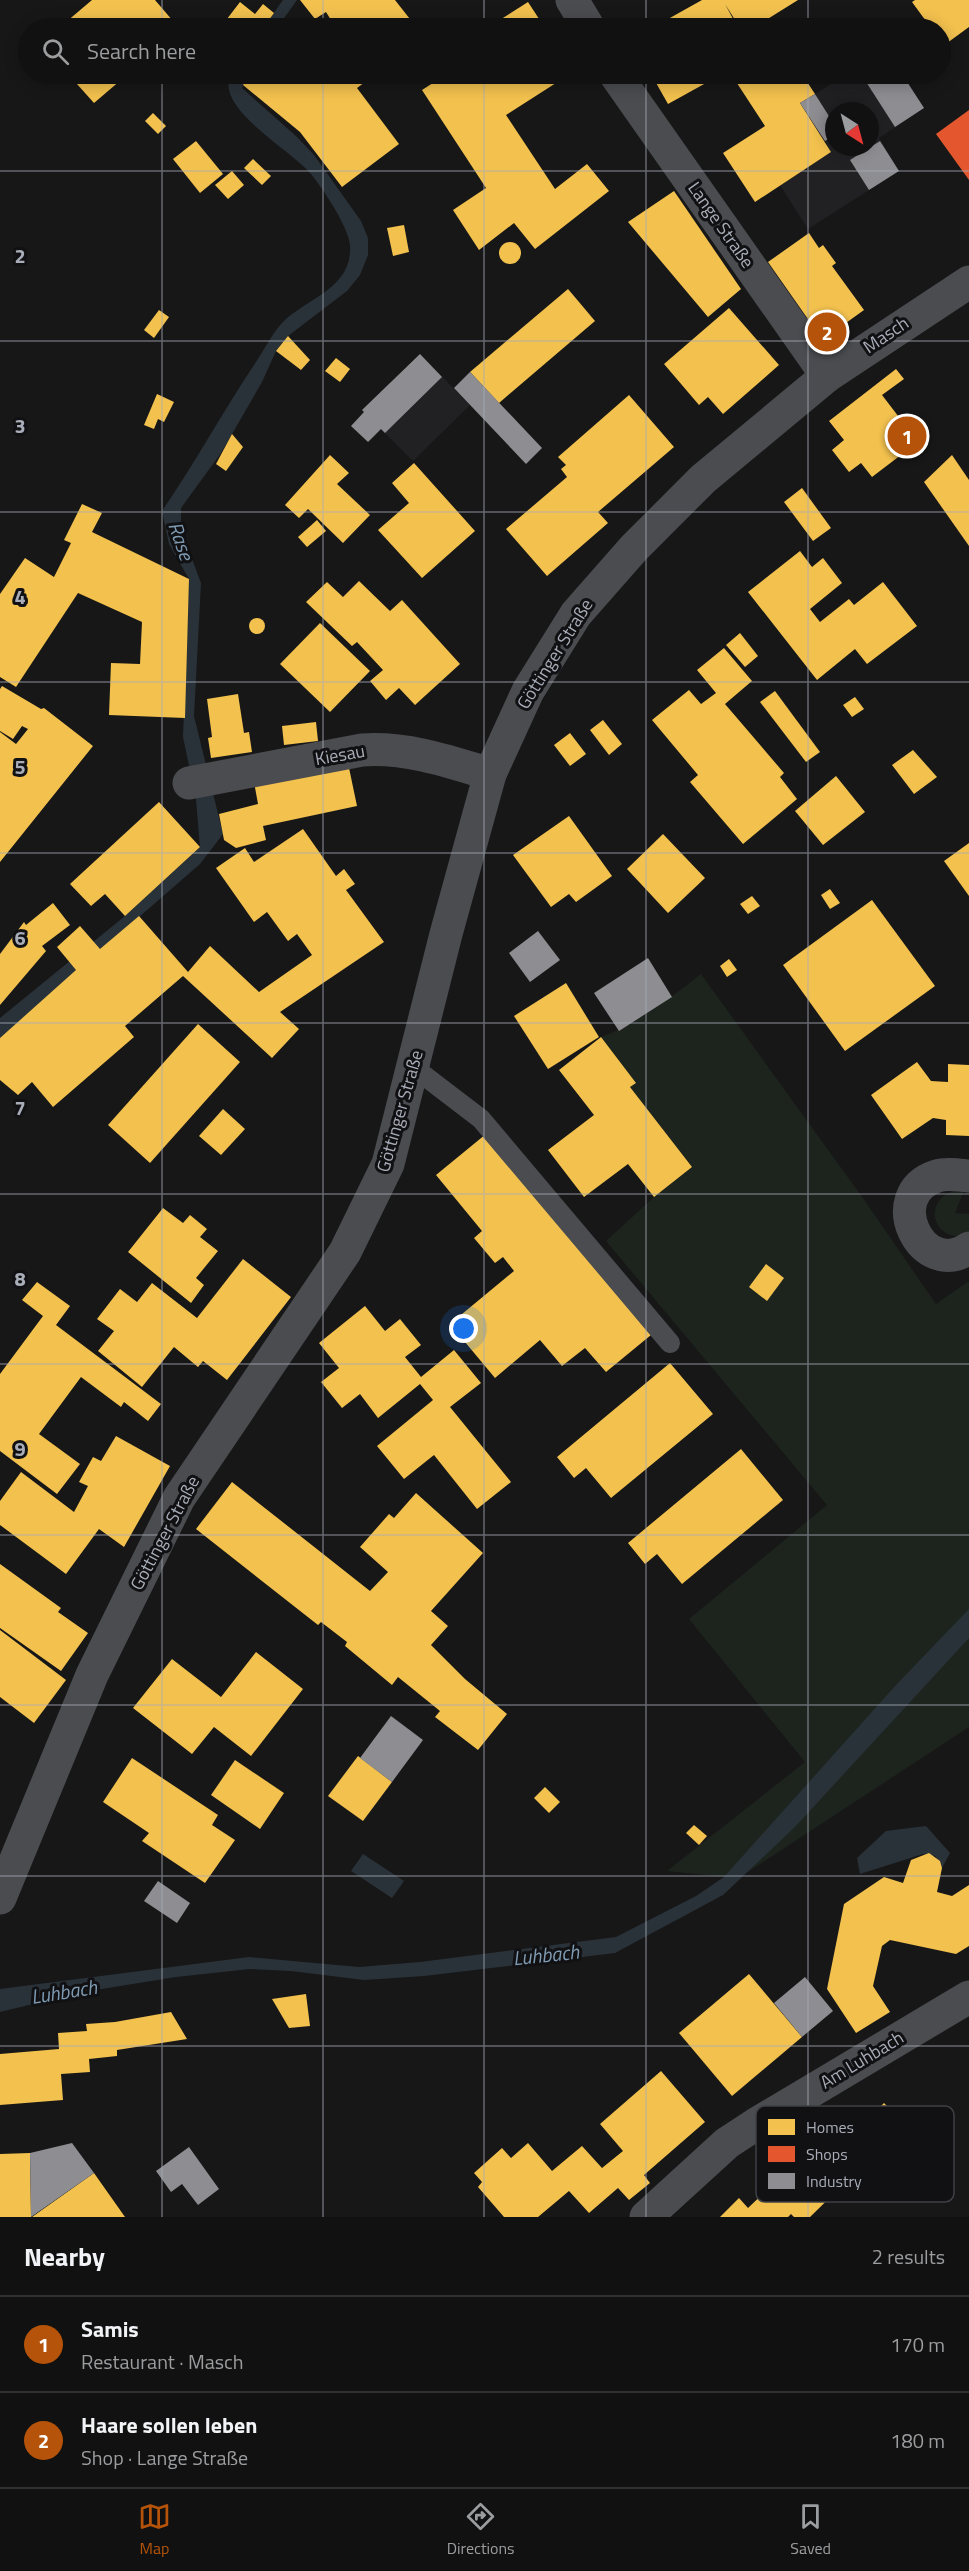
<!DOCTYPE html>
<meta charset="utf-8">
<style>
:root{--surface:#111;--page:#1a1a1a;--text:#f1f3f6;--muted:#9c9d9f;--line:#303131;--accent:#b45309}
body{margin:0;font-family:"Titillium Web",sans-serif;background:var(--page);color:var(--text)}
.compass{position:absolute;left:825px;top:102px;width:54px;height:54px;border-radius:50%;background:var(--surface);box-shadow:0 3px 15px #0003;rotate:144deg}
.you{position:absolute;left:464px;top:1329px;width:21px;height:21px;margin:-15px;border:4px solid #fff;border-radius:50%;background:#1a73e8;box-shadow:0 0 0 9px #1a73e833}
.badge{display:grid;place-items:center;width:39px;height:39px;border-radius:50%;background:var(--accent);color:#fff;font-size:20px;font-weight:700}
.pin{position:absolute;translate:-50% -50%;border:3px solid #fff;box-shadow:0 2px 6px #0006}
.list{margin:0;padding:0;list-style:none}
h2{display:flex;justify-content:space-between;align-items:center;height:78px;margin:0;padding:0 24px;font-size:26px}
h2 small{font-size:20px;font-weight:400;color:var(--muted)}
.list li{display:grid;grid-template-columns:39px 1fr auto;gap:18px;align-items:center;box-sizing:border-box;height:96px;padding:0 24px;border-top:2px solid var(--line)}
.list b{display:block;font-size:22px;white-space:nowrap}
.list p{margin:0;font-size:20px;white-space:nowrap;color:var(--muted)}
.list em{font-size:20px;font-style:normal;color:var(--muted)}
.icon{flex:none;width:33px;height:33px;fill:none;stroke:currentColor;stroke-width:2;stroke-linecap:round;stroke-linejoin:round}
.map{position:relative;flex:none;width:969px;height:2217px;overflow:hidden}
.search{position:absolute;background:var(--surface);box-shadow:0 3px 15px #0003;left:18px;right:18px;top:18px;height:66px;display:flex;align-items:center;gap:15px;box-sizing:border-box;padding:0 21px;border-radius:33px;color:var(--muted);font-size:22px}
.sheet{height:270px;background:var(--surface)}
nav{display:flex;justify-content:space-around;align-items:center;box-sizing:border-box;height:84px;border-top:2px solid var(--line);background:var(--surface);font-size:16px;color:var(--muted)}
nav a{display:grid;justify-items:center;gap:3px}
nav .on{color:var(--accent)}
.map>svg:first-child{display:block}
.built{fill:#212123}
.green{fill:#1d241e}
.water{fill:#2a3239}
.homes{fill:#f2c14e}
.shops{fill:#e4572e}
.industry{fill:#8d8d92}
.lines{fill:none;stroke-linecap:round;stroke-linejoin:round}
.service{stroke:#4b4c50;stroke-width:20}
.minor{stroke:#4b4c50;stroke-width:33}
.tertiary{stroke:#4b4c50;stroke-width:33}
.grid{fill:none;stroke:#a8adb8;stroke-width:1.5;stroke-opacity:0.55}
.labels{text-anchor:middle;stroke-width:6;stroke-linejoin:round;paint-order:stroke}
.street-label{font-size:18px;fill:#a8adb8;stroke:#111113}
.water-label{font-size:20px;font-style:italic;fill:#7f9bb3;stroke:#111113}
.key{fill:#111113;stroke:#3e4045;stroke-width:1.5}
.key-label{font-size:16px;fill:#a8adb8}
.grid-label{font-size:20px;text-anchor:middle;font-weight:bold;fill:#a8adb8;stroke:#111113;stroke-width:6;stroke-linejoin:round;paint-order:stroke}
</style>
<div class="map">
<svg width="969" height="2217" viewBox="0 0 969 2217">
<rect width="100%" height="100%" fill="#171717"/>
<g class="built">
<path d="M 847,74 L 902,74 L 924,108 L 879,138 L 899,171 L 808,229 L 780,185 L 831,152 L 825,141 L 834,136 L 834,147 L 870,147 L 870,111 L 834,111 L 834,124 L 815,94 Z"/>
<path d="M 420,354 L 470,405 L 413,461 L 362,410 Z"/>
</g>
<g class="green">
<path d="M 701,974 L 865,1201 L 936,1304 L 969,1281 L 969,1727 L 748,1872 L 724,1877 L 667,1871 L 805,1762 L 689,1619 L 827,1505 L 606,1241 L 654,1197 L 692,1167 L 630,1087 L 635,1082 L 601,1037 C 637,1024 670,998 701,974 Z"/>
<path d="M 965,1188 L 955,1213 L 969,1214 L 969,1235 C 931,1245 918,1194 965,1188 Z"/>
</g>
<g class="water">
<path d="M 283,0 L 297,0 L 277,28 L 263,28 Z"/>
<path d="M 231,74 L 250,74 L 242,88 L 297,137 L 314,155 L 361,221 L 368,238 L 368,255 L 360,275 L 347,291 L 288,336 L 276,351 L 262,382 L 221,453 L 181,508 L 181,530 L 201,583 L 194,716 L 223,834 L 200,864 L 0,1038 L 0,1018 L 125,916 L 200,847 L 196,799 L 183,737 L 189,579 L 169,544 L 162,511 C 195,463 222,413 254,365 C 263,352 271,335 282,323 C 306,298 353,289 350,245 C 348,226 323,189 311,174 C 293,151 213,108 231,74 Z"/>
<path d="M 969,1609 L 969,1638 L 795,1827 L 723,1895 L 615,1953 L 424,1976 L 364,1980 L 291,1971 L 250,1969 L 176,1977 L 83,1992 L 0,2012 L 0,1989 L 249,1957 L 359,1967 L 420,1962 L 616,1937 L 696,1896 L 724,1877 L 896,1685 Z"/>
<path d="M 926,1826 L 950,1853 L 942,1868 L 935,1856 L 923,1854 L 860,1874 L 857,1858 L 886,1831 Z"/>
<path d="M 363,1854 L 404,1881 L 392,1898 L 351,1871 Z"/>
</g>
<g class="homes">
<path d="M 92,0 L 155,0 L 179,28 L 59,28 Z"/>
<path d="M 300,0 L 395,0 L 417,28 L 319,28 L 331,20 L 326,12 L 315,19 Z"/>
<path d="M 702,0 L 798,0 L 753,28 L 740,28 L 725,4 L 738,28 L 652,28 Z"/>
<path d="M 915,0 L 969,0 L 969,27 L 943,46 L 940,42 L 940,28 L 931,28 L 912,2 Z"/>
<path d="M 240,2 L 255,14 L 263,4 L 274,13 L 263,28 L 220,28 Z"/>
<path d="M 528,2 L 545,28 L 487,28 Z"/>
<path d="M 68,74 L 128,74 L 94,103 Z"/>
<path d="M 250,74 L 376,74 L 357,88 L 399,144 L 342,187 L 300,132 L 243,85 Z"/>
<path d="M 447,74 L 570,74 L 506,115 L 555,189 L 587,164 L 609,191 L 535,249 L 514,223 L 479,250 L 453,210 L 486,188 L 422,90 Z"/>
<path d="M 651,74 L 701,74 L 706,83 L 668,104 Z"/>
<path d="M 731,74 L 802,74 L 815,94 L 800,103 L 831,152 L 755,202 L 723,153 L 765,126 Z"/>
<path d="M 153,113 L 166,126 L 158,134 L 145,121 Z"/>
<path d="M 196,141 L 223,174 L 200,193 L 173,159 Z"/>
<path d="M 253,159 L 271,176 L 262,185 L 244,168 Z"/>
<path d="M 232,171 L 244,185 L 228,199 L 215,185 Z"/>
<path d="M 674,191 L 741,289 L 708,317 L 628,222 Z"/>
<path d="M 404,225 L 409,252 L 393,256 L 387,228 Z"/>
<path d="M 809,233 L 819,248 L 823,245 L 836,263 L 832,266 L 864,310 L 832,333 L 817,332 L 768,262 Z"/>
<circle cx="510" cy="253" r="11"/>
<path d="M 568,289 L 595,321 L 499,403 L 470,372 Z"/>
<path d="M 729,308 L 779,365 L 723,414 L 708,397 L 699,405 L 664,364 Z"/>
<path d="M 159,310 L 169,317 L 154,338 L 144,330 Z"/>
<path d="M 288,336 L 310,360 L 301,370 L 276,351 Z"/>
<path d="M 336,358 L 350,369 L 340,382 L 325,371 Z"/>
<path d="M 896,369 L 904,379 L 882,395 L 918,442 L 872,477 L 861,463 L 849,472 L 832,450 L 844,440 L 829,421 Z"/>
<path d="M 157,394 L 174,402 L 164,422 L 158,419 L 154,429 L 144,425 Z"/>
<path d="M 629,395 L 674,447 L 598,512 L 608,523 L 547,576 L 506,529 L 567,477 L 561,469 L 566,465 L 558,457 Z"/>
<path d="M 232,434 L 243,447 L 226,471 L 216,464 Z"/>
<path d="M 330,455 L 349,473 L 337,484 L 370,515 L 343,543 L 308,509 L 299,518 L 285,505 Z"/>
<path d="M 952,455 L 969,480 L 969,546 L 924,482 Z"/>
<path d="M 414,463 L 475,531 L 422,578 L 378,530 L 409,503 L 392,483 Z"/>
<path d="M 802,488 L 831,528 L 813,541 L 784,502 Z"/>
<path d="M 82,504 L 102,513 L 92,532 L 189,579 L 185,718 L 109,715 L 111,663 L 140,664 L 142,622 L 78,593 L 16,687 L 0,677 L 0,594 L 25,558 L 54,577 L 71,543 L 64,540 Z"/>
<path d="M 317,520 L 326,531 L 307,547 L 298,537 Z"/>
<path d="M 800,551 L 812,567 L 823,558 L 842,583 L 810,609 L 820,622 L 849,599 L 854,605 L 883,582 L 917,626 L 867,664 L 855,649 L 817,680 L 748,592 Z"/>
<path d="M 359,581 L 390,611 L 402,600 L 460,664 L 415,705 L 399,688 L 386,700 L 370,681 L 383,670 L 357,642 L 352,646 L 306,602 L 327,582 L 343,597 Z"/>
<circle cx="257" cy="626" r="8"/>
<path d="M 320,623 L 370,671 L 330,712 L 280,664 Z"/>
<path d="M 740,633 L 758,656 L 745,667 L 726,645 Z"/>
<path d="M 724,648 L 752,681 L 725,704 L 784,773 L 780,777 L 797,799 L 743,844 L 690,782 L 698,775 L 652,720 L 689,690 L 701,704 L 716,693 L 697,670 Z"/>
<path d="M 2,686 L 41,709 L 44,708 L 93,746 L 0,862 L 0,732 L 16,744 L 28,729 L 22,726 L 13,739 L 0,731 L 0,689 Z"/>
<path d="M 775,691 L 820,752 L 806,762 L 760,702 Z"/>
<path d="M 238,694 L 244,733 L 249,732 L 252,752 L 211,758 L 208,738 L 212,737 L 207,699 Z"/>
<path d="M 855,697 L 864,709 L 852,717 L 843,705 Z"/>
<path d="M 603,720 L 622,744 L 609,755 L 590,730 Z"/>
<path d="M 316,722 L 318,741 L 284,745 L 282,726 Z"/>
<path d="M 570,733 L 586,754 L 570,766 L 554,745 Z"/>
<path d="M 913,750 L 937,777 L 914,794 L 892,765 Z"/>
<path d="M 348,763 L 357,806 L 263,826 L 266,840 L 236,848 L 224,840 L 219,814 L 258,804 L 254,782 Z"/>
<path d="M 836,776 L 865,812 L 823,845 L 795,811 Z"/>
<path d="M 159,802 L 200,847 L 125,916 L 105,894 L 91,906 L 70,884 Z"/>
<path d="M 569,816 L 612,876 L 576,902 L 569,894 L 551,907 L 513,855 Z"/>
<path d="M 303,829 L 336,876 L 344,869 L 355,884 L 346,890 L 384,942 L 280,1012 L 299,1029 L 272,1058 L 183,976 L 125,1026 L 134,1037 L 53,1107 L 32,1082 L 18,1095 L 0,1080 L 0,1038 L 76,970 L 57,947 L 80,926 L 100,949 L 139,916 L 188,972 L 210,946 L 259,992 L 312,955 L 297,934 L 288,941 L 267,912 L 254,922 L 216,868 L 245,848 L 254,862 Z"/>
<path d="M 663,834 L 705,878 L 668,913 L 627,869 Z"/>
<path d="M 969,843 L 969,896 L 944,861 Z"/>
<path d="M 830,889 L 840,903 L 830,909 L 821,895 Z"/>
<path d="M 752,896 L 760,906 L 748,914 L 740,904 Z"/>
<path d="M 872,900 L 935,986 L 845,1051 L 783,965 Z"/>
<path d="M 53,903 L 70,925 L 42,946 L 46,951 L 0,1005 L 0,954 L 24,922 L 26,925 Z"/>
<path d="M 729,959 L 737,970 L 727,977 L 720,966 Z"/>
<path d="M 566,983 L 599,1037 L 548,1069 L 514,1016 Z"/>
<path d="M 198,1024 L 240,1062 L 150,1163 L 108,1125 Z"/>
<path d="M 601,1037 L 636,1083 L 630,1087 L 692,1167 L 654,1197 L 628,1164 L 584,1197 L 548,1150 L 594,1115 L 559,1070 Z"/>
<path d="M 917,1062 L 931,1081 L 948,1082 L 948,1064 L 969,1065 L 969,1136 L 946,1135 L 946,1120 L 933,1118 L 902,1139 L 871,1095 Z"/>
<path d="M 223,1109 L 245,1129 L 221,1155 L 199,1136 Z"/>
<path d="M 486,1134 L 651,1335 L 606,1372 L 585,1348 L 562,1366 L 540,1340 L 495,1378 L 450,1324 L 514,1271 L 503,1257 L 495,1263 L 474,1238 L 482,1231 L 436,1175 Z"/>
<path d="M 163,1208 L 183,1223 L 190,1215 L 207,1229 L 200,1237 L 218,1251 L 196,1278 L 204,1285 L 191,1303 L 128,1252 Z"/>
<path d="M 243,1259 L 291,1297 L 227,1380 L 203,1361 L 198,1367 L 174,1347 L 142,1387 L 98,1351 L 114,1331 L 97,1319 L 120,1289 L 137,1302 L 152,1283 L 197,1318 Z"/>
<path d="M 766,1264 L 784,1278 L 767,1301 L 749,1287 Z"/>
<path d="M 37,1282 L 70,1306 L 56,1325 L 161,1404 L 148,1421 L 124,1402 L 121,1407 L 81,1377 L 39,1434 L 80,1464 L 57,1494 L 0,1451 L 0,1374 L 43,1316 L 22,1300 Z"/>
<path d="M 365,1306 L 385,1331 L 400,1319 L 421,1345 L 405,1357 L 421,1377 L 454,1350 L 481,1383 L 450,1407 L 511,1482 L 477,1509 L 434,1455 L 404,1479 L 377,1446 L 433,1400 L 420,1384 L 378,1418 L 360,1394 L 342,1408 L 321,1382 L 339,1368 L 319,1343 Z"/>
<path d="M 670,1363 L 713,1414 L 611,1498 L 586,1468 L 574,1478 L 557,1457 Z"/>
<path d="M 116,1436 L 170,1466 L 124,1547 L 99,1529 L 66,1574 L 0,1525 L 0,1501 L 21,1472 L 74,1512 L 88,1486 L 79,1482 L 93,1457 L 101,1461 Z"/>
<path d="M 741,1449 L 783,1500 L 682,1584 L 657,1554 L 645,1564 L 628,1543 Z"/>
<path d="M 232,1482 L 370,1591 L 388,1572 L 360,1547 L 389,1514 L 394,1518 L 416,1493 L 483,1553 L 431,1611 L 448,1626 L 431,1645 L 465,1679 L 507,1714 L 478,1750 L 435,1717 L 440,1711 L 398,1677 L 392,1685 L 345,1646 L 347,1642 L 321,1622 L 318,1625 L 196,1529 Z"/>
<path d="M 0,1564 L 61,1608 L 58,1612 L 88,1633 L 61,1671 L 0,1628 Z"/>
<path d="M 0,1630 L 66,1680 L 34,1723 L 0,1697 Z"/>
<path d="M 256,1652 L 303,1689 L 251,1756 L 214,1727 L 192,1754 L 133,1708 L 172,1659 L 221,1697 Z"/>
<path d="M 358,1756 L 392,1782 L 363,1821 L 328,1796 Z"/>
<path d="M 132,1758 L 218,1815 L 212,1825 L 235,1840 L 205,1883 L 142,1841 L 149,1833 L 103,1802 Z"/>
<path d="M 235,1760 L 284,1793 L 260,1829 L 211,1795 Z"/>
<path d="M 545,1787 L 560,1802 L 549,1813 L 534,1798 Z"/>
<path d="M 694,1825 L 707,1836 L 699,1845 L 686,1833 Z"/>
<path d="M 929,1853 L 940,1861 L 942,1868 L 937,1892 L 952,1896 L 969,1885 L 969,1946 L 956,1954 L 890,1940 L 882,1946 L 873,1986 L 890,2012 L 856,2033 L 827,1989 L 844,1904 L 884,1877 L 903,1883 L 911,1860 Z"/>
<path d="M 749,1974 L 802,2037 L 732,2096 L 679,2033 Z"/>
<path d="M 306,1994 L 310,2026 L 289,2028 L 272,1999 Z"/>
<path d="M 171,2012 L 187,2039 L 117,2050 L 117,2056 L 89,2059 L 90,2072 L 61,2074 L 63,2100 L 0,2105 L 0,2054 L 59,2049 L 58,2033 L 87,2031 L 86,2024 L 115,2022 Z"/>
<path d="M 661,2071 L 705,2122 L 644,2175 L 650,2183 L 629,2200 L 618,2188 L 589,2213 L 569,2191 L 538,2217 L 504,2217 L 478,2187 L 482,2182 L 474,2173 L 502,2148 L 511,2158 L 528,2143 L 552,2171 L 582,2146 L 602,2168 L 623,2151 L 600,2124 Z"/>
<path d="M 884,2103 L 894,2113 L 883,2125 L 872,2115 Z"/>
<path d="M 817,2142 L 851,2177 L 810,2217 L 794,2217 L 791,2214 L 788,2217 L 720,2217 L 739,2198 L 748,2208 Z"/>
<path d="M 30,2153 L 31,2217 L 0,2217 L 0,2154 Z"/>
<path d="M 94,2173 L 125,2217 L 32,2217 Z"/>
</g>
<path class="shops" d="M 969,110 L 969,180 L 936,134 Z"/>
<g class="industry">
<path d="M 861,74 L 902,74 L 924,108 L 895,127 Z"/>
<path d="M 815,94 L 834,124 L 834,136 L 825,141 L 800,103 Z"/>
<path d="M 880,141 L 899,171 L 869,190 L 850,160 Z"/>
<path d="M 420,354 L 442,377 L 385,433 L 381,429 L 368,442 L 351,426 L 364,412 L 362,410 Z"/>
<path d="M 470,372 L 542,448 L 526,464 L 454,388 Z"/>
<path d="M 538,931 L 560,960 L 530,982 L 509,953 Z"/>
<path d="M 648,958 L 672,997 L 619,1031 L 594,993 Z"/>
<path d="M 391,1716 L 423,1740 L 392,1782 L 360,1758 Z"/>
<path d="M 158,1881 L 190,1903 L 177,1923 L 144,1901 Z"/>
<path d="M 805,1977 L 833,2011 L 802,2037 L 774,2003 Z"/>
<path d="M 72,2143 L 94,2173 L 31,2217 L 30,2153 Z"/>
<path d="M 189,2147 L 219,2189 L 198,2205 L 182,2184 L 171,2192 L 156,2171 Z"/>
</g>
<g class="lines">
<path class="service" d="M 413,1067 L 481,1119 L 670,1343"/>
<g class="minor">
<path d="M 572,0 L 589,28"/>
<path d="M 615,74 L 827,376"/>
<path d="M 189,783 L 362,750 C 407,747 448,761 490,774"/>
<path d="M 969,1176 C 959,1175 946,1173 937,1176 C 880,1194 922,1281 969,1248"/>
<path d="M 646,2217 L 727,2143 L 756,2124 L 969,1997"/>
</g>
<path class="tertiary" d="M 0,1898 L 92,1675 L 179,1498 L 345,1252 L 388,1164 L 446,934 L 490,774 L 528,691 L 576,614 L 634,548 L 703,479 L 827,376 L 969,282"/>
</g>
<path class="grid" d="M 162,0 L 162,28M 323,0 L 323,28M 484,0 L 484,28M 646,0 L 646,28M 808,0 L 808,28M 162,74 L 162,2217M 323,74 L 323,2217M 484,74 L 484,2217M 646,74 L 646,2217M 808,74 L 808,2217M 0,171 L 969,171M 0,341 L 969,341M 0,512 L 969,512M 0,682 L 969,682M 0,853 L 969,853M 0,1023 L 969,1023M 0,1194 L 969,1194M 0,1364 L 969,1364M 0,1535 L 969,1535M 0,1705 L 969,1705M 0,1876 L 969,1876M 0,2046 L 969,2046"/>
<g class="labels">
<g class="street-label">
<text transform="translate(721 225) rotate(55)" y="6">Lange Straße</text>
<text transform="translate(886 335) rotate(-34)" y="6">Masch</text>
<text transform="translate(555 654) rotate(-58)" y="6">Göttinger Straße</text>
<text transform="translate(340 755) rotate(-10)" y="6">Kiesau</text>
<text transform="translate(400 1111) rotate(-74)" y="6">Göttinger Straße</text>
<text transform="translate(165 1533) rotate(-62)" y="6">Göttinger Straße</text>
<text transform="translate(862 2060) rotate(-31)" y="6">Am Luhbach</text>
</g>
<g class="water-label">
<text transform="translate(181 541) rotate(71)" y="7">Rase</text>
<text transform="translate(546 1955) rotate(-6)" y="7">Luhbach</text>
<text transform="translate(64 1992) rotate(-9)" y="7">Luhbach</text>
</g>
</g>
<rect x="756" y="2106" width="198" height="96" rx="9" class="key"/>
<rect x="768" y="2119" width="27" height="16" fill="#f2c14e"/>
<rect x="768" y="2146" width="27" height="16" fill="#e4572e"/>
<rect x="768" y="2173" width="27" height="16" fill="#8d8d92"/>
<g class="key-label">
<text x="806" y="2133">Homes</text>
<text x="806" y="2160">Shops</text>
<text x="806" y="2187">Industry</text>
</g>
<g class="grid-label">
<text x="20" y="263">2</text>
<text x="20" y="433">3</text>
<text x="20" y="604">4</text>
<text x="20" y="774">5</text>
<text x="20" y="945">6</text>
<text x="20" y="1115">7</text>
<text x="20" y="1286">8</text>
<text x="20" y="1456">9</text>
</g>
</svg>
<svg class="compass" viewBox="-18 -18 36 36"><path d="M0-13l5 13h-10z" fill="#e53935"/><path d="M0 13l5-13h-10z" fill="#9c9d9f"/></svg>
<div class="you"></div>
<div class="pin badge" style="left:907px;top:436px">1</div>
<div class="pin badge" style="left:827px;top:332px">2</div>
<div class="search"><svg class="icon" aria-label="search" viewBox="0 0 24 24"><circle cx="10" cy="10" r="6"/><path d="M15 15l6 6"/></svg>Search here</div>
</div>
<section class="sheet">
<h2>Nearby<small>2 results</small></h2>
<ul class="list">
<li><span class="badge">1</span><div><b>Samis</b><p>Restaurant · Masch</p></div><em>170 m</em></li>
<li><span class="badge">2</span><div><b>Haare sollen leben</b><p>Shop · Lange Straße</p></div><em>180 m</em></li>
</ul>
</section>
<nav>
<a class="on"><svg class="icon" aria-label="map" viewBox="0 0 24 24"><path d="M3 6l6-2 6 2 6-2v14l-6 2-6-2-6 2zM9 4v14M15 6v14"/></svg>Map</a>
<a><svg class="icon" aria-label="directions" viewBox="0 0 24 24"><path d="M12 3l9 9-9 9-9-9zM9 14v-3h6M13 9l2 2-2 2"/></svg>Directions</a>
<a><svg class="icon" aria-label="saved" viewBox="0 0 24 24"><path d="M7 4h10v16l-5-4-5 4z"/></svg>Saved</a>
</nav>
